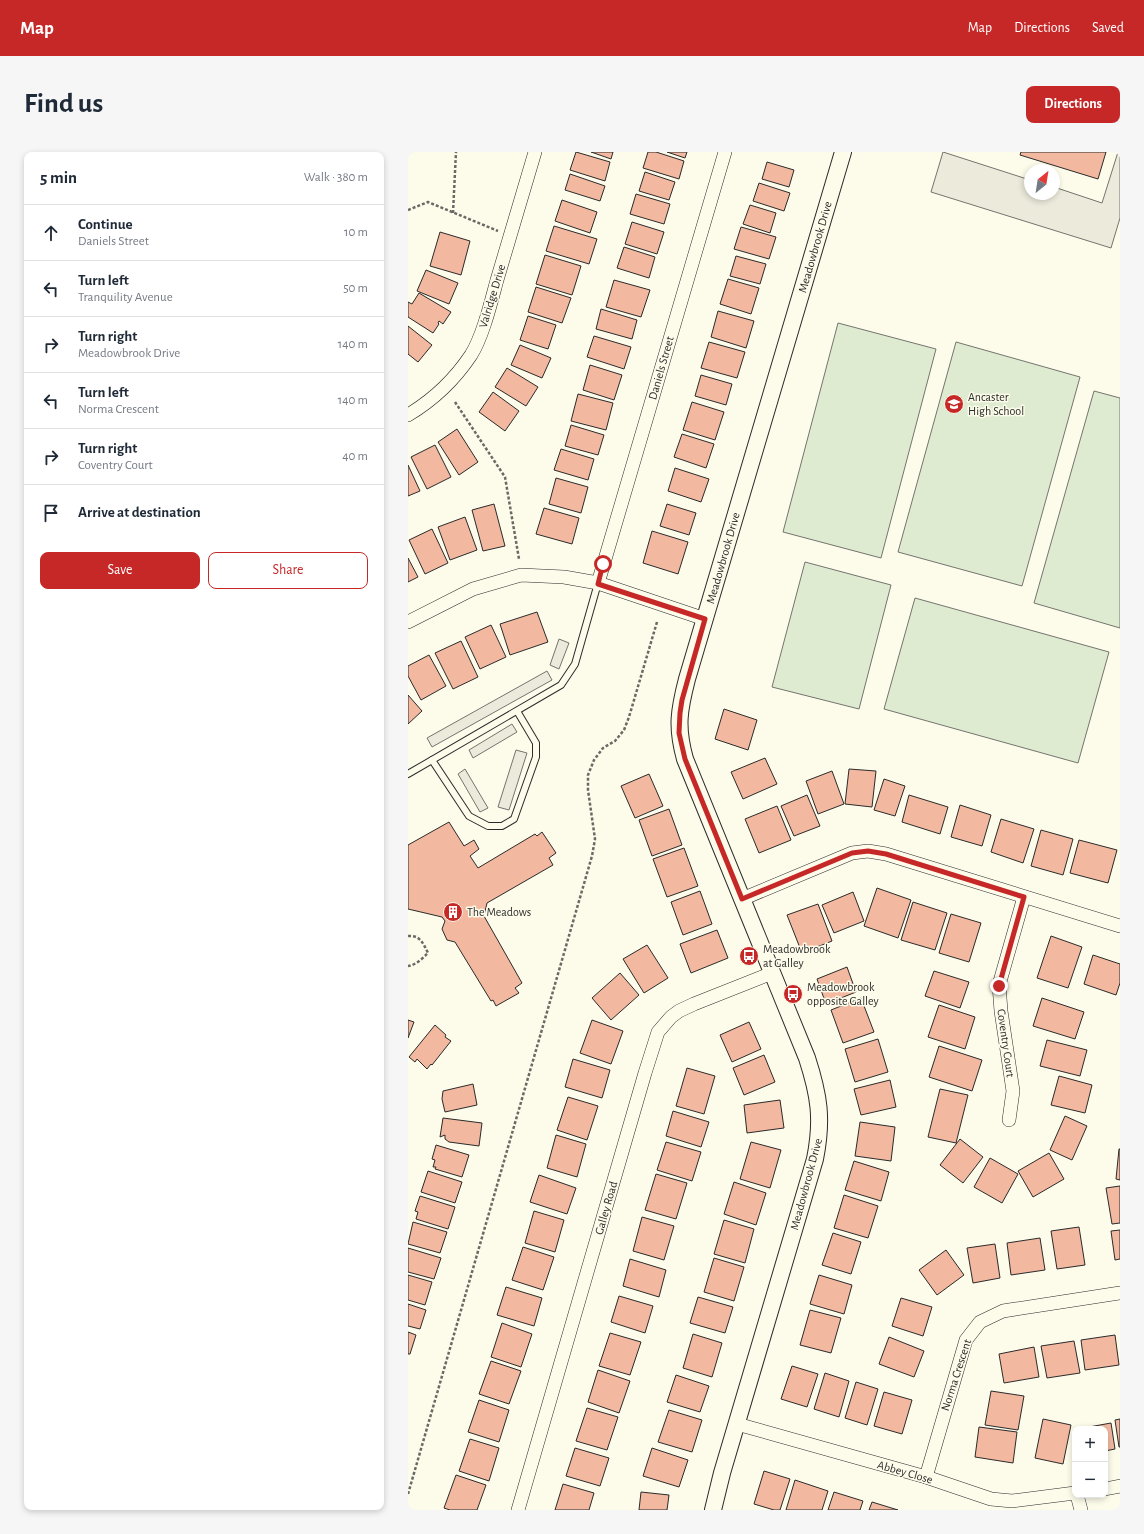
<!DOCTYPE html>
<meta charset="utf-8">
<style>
:root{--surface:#fff;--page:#f6f6f7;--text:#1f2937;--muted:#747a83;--line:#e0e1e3;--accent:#c62828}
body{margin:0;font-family:"Alegreya Sans",sans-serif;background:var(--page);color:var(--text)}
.controls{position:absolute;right:12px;bottom:12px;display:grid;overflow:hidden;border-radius:8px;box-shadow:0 2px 6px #0003}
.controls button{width:36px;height:36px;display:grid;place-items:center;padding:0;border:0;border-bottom:1px solid var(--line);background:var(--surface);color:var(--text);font:20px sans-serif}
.compass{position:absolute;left:616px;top:12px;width:36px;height:36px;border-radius:50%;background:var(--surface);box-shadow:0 2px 6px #0003;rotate:30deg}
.stop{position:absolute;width:12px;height:12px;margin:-9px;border:3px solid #c62828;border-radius:50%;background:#fff}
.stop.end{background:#c62828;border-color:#fff;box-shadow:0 1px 4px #0008}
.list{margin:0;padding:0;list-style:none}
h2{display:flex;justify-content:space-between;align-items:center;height:52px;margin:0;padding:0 16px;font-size:17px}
h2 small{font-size:13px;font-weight:400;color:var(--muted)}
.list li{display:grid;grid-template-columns:26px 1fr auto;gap:12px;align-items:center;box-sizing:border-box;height:56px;padding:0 16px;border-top:1px solid var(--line)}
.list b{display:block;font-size:15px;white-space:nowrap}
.list p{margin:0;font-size:13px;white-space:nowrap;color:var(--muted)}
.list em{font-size:13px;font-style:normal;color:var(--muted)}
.actions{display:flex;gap:8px;padding:12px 16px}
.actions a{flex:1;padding:9px 0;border:1px solid var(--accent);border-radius:8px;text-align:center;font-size:14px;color:var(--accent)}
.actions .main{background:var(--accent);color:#fff}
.icon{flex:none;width:22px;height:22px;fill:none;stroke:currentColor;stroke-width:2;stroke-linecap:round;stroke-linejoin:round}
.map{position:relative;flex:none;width:712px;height:1358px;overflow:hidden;border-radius:8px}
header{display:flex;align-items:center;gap:24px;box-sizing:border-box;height:56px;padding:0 20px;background:var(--accent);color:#fff}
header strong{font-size:19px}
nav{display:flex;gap:22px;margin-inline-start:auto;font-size:14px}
.intro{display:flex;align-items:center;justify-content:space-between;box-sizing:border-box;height:96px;padding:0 24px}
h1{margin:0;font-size:28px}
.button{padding:10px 18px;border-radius:8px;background:var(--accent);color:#fff;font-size:14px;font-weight:700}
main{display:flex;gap:24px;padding:0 24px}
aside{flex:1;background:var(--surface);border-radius:8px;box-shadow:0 2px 6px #0003}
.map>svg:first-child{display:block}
.green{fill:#deebd1;stroke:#74746e}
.parking{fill:#eceadb;stroke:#74746e}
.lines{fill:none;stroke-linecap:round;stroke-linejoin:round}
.stream{stroke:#c7d0d0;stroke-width:4.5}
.building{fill:#f2b8a0;stroke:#2b2b2b}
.service-casing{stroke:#2b2b2b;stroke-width:8}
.minor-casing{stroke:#2b2b2b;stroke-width:14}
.tertiary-casing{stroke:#2b2b2b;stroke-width:18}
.path{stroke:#6a6964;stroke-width:2.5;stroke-dasharray:3 2;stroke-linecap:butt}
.service{stroke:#fdfbea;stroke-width:6}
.minor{stroke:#fdfbea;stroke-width:13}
.tertiary{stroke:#fdfbea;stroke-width:16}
.route{stroke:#c62828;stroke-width:5}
.labels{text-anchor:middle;stroke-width:3;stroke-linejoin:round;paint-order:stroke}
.street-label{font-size:12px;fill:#2b2b2b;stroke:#fdfbea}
.poi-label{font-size:12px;fill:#2b2b2b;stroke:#fdfbea;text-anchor:start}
</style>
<header>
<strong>Map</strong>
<nav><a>Map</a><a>Directions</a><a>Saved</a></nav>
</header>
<div class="intro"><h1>Find us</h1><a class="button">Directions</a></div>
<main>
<aside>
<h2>5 min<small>Walk · 380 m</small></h2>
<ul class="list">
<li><svg class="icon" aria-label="ahead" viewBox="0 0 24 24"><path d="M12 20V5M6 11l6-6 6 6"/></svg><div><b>Continue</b><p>Daniels Street</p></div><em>10 m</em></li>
<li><svg class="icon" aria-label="left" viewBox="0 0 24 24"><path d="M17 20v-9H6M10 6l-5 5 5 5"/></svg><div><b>Turn left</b><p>Tranquility Avenue</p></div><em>50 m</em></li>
<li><svg class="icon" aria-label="right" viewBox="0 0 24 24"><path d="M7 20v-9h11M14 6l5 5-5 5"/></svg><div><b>Turn right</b><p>Meadowbrook Drive</p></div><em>140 m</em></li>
<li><svg class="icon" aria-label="left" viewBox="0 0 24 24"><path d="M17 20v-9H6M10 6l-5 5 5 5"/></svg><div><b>Turn left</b><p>Norma Crescent</p></div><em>140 m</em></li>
<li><svg class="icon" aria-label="right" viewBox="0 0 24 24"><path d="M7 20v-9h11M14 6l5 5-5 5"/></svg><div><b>Turn right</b><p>Coventry Court</p></div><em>40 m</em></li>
<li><svg class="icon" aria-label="arrive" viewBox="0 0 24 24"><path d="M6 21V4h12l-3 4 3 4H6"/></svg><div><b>Arrive at destination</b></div></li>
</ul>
<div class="actions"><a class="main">Save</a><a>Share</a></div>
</aside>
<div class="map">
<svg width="712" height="1358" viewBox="0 0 712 1358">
<rect width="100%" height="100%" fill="#fdfbea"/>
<g class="green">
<path d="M 430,171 L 528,197 L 473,406 L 375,380 Z"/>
<path d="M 548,190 L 672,225 L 614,434 L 490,400 Z"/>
<path d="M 686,239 L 712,246 L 712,476 L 626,451 Z"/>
<path d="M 397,410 L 483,433 L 451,557 L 364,535 Z"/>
<path d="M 507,446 L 701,500 L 670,611 L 476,557 Z"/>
</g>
<g class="parking">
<path d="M 535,0 L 622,28 L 622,42 L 646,42 L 646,35 L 694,51 L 710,0 L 712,0 L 712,66 L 703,96 L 523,40 Z"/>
<path d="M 151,487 L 161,491 L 151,517 L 142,513 Z"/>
<path d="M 139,519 L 144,528 L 24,595 L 19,586 Z"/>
<path d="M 104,572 L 109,580 L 65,606 L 61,598 Z"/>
<path d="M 108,598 L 119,601 L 101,658 L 90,655 Z"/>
<path d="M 57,617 L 80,656 L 72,660 L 50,622 Z"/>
</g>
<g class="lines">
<path class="stream" d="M 0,0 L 1,0"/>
</g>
<g class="building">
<path d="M 168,0 L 202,10 L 197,29 L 162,18 Z"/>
<path d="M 183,0 L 205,0 L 203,7 Z"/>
<path d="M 240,0 L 248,0 L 276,9 L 271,27 L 235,16 Z"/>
<path d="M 259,0 L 279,0 L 277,6 Z"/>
<path d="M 613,0 L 698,0 L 690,27 L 612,3 Z"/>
<path d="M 359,10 L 386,18 L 381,35 L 354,27 Z"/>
<path d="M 237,20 L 267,30 L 261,48 L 231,39 Z"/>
<path d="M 162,22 L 197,34 L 192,49 L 157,38 Z"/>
<path d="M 351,31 L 382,41 L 376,59 L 345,49 Z"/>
<path d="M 228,42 L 262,52 L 256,72 L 222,62 Z"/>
<path d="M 154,48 L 189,60 L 182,81 L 147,69 Z"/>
<path d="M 342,53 L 368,61 L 362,81 L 335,72 Z"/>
<path d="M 224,70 L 256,80 L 249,102 L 217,92 Z"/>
<path d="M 146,74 L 189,87 L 181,112 L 138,99 Z"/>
<path d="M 333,75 L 368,85 L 361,107 L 326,97 Z"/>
<path d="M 32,80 L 62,89 L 53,123 L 22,114 Z"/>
<path d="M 216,95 L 247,105 L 241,126 L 209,116 Z"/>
<path d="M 137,103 L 173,114 L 164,143 L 128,132 Z"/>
<path d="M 328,104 L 358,112 L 352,132 L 322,124 Z"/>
<path d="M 18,118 L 50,131 L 41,152 L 9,139 Z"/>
<path d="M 320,127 L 351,136 L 343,162 L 312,152 Z"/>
<path d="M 206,128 L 242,138 L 233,165 L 198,155 Z"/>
<path d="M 128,135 L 163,146 L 154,171 L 120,160 Z"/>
<path d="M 11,141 L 43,160 L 35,172 L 31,169 L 30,171 L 31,172 L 25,181 L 0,165 L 0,150 L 4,152 Z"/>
<path d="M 193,157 L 229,168 L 224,187 L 188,177 Z"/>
<path d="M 310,159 L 346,169 L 338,196 L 303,185 Z"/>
<path d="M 120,164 L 148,173 L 140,197 L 112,188 Z"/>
<path d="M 0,174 L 24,193 L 10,210 L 0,202 Z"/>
<path d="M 186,184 L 223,195 L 216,217 L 179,205 Z"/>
<path d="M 301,190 L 337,200 L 329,226 L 293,216 Z"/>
<path d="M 112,193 L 143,206 L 134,226 L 103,213 Z"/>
<path d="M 182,213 L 214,223 L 206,248 L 175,238 Z"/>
<path d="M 99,216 L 130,235 L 118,254 L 87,235 Z"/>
<path d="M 293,223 L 324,232 L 318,253 L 287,244 Z"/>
<path d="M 85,240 L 111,259 L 97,279 L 71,260 Z"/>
<path d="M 170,242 L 205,251 L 198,278 L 163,269 Z"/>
<path d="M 284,250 L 316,260 L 307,288 L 275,278 Z"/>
<path d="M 163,273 L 196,283 L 190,303 L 157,294 Z"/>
<path d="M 49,277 L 70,310 L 51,323 L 30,290 Z"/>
<path d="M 274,282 L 306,292 L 298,316 L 266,305 Z"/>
<path d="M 27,293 L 43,325 L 19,337 L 3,305 Z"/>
<path d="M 153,297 L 186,307 L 180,328 L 146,318 Z"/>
<path d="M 0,313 L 12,339 L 0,344 Z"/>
<path d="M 267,316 L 301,327 L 293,350 L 260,339 Z"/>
<path d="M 148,326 L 180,335 L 173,361 L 141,352 Z"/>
<path d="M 86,352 L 97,394 L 75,399 L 64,358 Z"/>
<path d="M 259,352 L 288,361 L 281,383 L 252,374 Z"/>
<path d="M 136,356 L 171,366 L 164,392 L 128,382 Z"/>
<path d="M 57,365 L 69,398 L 42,408 L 30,375 Z"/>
<path d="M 24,377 L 40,411 L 17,422 L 1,388 Z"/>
<path d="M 244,379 L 280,390 L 270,422 L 235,411 Z"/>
<path d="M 0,406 L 10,425 L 0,430 Z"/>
<path d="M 129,460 L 140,490 L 102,503 L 92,472 Z"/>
<path d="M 83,473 L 98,505 L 72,517 L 57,485 Z"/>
<path d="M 53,489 L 70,525 L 45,537 L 27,501 Z"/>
<path d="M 21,503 L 38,534 L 13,548 L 0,524 L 0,514 Z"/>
<path d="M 0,543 L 14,559 L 0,572 Z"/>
<path d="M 316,557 L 349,568 L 340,598 L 307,587 Z"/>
<path d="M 357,606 L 369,632 L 335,647 L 323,620 Z"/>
<path d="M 441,617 L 468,619 L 464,655 L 437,652 Z"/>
<path d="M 424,619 L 436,652 L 410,662 L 398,629 Z"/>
<path d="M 241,622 L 255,654 L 227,666 L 213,634 Z"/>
<path d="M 476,627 L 497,634 L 487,664 L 466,658 Z"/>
<path d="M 399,643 L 412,674 L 386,684 L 373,654 Z"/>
<path d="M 501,643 L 540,655 L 532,682 L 494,670 Z"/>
<path d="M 552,653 L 583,663 L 574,694 L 543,685 Z"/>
<path d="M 369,654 L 383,688 L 351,701 L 337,667 Z"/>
<path d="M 261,657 L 274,693 L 244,704 L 231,668 Z"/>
<path d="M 593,667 L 626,677 L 615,711 L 583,700 Z"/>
<path d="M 41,670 L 56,694 L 66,688 L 71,697 L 62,704 L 70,716 L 127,682 L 129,684 L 134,680 L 148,701 L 141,706 L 145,713 L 79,751 L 76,764 L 114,831 L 107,836 L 111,841 L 88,854 L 85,848 L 83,849 L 47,790 L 39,788 L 34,777 L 37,769 L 34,765 L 0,757 L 0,693 Z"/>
<path d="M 633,678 L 665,687 L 655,723 L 623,714 Z"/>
<path d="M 671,688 L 709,698 L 700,731 L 662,721 Z"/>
<path d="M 276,696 L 290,734 L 259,745 L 245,707 Z"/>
<path d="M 469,736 L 503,748 L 490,786 L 456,774 Z"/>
<path d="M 292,739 L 304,772 L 275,783 L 263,750 Z"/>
<path d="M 445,740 L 456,769 L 426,781 L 414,753 Z"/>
<path d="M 505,750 L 539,761 L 527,798 L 493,788 Z"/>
<path d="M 410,752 L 424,789 L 394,801 L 379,763 Z"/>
<path d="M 543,762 L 573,771 L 561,810 L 531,801 Z"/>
<path d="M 309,778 L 320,806 L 283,821 L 272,792 Z"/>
<path d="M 643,784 L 674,795 L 660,836 L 629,826 Z"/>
<path d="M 239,793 L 260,826 L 236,841 L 215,807 Z"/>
<path d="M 685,803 L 712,812 L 712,831 L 708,843 L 676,832 Z"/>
<path d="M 439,815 L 448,840 L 418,852 L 409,827 Z"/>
<path d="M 526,819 L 561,830 L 552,856 L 517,844 Z"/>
<path d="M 212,821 L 231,843 L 203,868 L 184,846 Z"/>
<path d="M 453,846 L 466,880 L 435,891 L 423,858 Z"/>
<path d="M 634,846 L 676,860 L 667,887 L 625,874 Z"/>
<path d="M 531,853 L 567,865 L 557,897 L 520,885 Z"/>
<path d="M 0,868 L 6,870 L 0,886 Z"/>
<path d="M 184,868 L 215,879 L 203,912 L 172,901 Z"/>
<path d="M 341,870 L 353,897 L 324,910 L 312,883 Z"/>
<path d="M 27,873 L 38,883 L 37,885 L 43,889 L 24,913 L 23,912 L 19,917 L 9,907 L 7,910 L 1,905 Z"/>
<path d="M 470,887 L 480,920 L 447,930 L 437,897 Z"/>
<path d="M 639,888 L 679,898 L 672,924 L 632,914 Z"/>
<path d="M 531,894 L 574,908 L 564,939 L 521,925 Z"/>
<path d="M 356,903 L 367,930 L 336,943 L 325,916 Z"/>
<path d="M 165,907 L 202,918 L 194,946 L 157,935 Z"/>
<path d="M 279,916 L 307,924 L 296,962 L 268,954 Z"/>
<path d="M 651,924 L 684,933 L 677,961 L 643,953 Z"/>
<path d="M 482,928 L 488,955 L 453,963 L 446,937 Z"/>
<path d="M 65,932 L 69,953 L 37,960 L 34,947 L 35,939 Z"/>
<path d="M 532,937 L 560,943 L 548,991 L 520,985 Z"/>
<path d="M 160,945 L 190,954 L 179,988 L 149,978 Z"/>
<path d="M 372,948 L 376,976 L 339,981 L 336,953 Z"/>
<path d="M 265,959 L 301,970 L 293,995 L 258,984 Z"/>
<path d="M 657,964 L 679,974 L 664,1008 L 642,998 Z"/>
<path d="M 35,966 L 74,971 L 71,994 L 41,990 L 37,987 L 37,983 L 32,985 Z"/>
<path d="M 452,970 L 487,975 L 483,1009 L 447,1004 Z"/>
<path d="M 148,983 L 178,992 L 169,1025 L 139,1016 Z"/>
<path d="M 552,987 L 575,1005 L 555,1031 L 532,1013 Z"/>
<path d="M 258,990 L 293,1000 L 284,1029 L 249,1018 Z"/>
<path d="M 343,990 L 373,998 L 362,1036 L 332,1027 Z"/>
<path d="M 28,993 L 61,1003 L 54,1025 L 27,1017 L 28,1015 L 25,1015 L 27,1008 L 24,1007 Z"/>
<path d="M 711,997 L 712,997 L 712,1028 L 708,1027 Z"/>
<path d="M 641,1001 L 656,1027 L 625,1045 L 610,1019 Z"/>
<path d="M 582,1006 L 610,1022 L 594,1051 L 566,1035 Z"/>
<path d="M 446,1009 L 481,1020 L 473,1049 L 437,1038 Z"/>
<path d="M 20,1019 L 54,1030 L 47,1051 L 13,1040 Z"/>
<path d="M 248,1022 L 279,1031 L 268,1067 L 237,1058 Z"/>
<path d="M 131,1023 L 168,1036 L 159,1062 L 122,1050 Z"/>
<path d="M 326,1030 L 358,1041 L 348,1073 L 316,1062 Z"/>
<path d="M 712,1034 L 712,1071 L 704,1072 L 698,1036 Z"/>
<path d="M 436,1043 L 470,1054 L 460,1086 L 426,1076 Z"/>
<path d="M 12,1044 L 47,1055 L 40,1077 L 8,1067 L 10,1060 L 7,1059 Z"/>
<path d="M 126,1059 L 156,1068 L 147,1100 L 117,1091 Z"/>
<path d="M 234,1065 L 266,1074 L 256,1108 L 225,1099 Z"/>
<path d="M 316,1068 L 346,1077 L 337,1111 L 306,1102 Z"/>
<path d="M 5,1070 L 39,1080 L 32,1101 L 0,1092 Z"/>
<path d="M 671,1075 L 677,1113 L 649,1117 L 643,1079 Z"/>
<path d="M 712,1078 L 712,1107 L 707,1108 L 703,1079 Z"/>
<path d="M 425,1081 L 453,1090 L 443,1122 L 414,1113 Z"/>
<path d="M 632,1086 L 637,1118 L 603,1123 L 599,1091 Z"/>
<path d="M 587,1092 L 592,1126 L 565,1131 L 559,1096 Z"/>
<path d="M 115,1095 L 146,1105 L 135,1138 L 104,1128 Z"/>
<path d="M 0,1096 L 33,1106 L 26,1127 L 0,1120 Z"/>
<path d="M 538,1098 L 556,1123 L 529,1143 L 511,1118 Z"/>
<path d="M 306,1106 L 336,1115 L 326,1149 L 296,1140 Z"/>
<path d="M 222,1107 L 258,1118 L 251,1145 L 215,1134 Z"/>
<path d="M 0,1123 L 24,1130 L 17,1153 L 0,1148 Z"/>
<path d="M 411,1123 L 444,1133 L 436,1162 L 402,1152 Z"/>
<path d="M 98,1135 L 134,1146 L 126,1174 L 89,1163 Z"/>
<path d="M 211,1144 L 245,1154 L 237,1181 L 203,1170 Z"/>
<path d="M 290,1145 L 325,1155 L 317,1181 L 282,1171 Z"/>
<path d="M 493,1146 L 524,1155 L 515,1184 L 484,1174 Z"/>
<path d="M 0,1152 L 18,1158 L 12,1177 L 0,1174 Z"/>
<path d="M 402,1158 L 433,1166 L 423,1201 L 392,1193 Z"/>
<path d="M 94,1171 L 124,1182 L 113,1215 L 83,1205 Z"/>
<path d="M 0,1180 L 8,1183 L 2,1202 L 0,1202 Z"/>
<path d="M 202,1181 L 233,1190 L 222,1223 L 191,1214 Z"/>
<path d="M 285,1182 L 314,1191 L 304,1225 L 275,1216 Z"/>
<path d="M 707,1183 L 711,1213 L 677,1218 L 673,1188 Z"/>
<path d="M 481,1185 L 516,1199 L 506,1225 L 471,1212 Z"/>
<path d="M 666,1189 L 672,1221 L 639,1226 L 633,1194 Z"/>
<path d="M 626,1195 L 631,1225 L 596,1231 L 591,1202 Z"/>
<path d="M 83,1209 L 113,1219 L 101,1252 L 71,1242 Z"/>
<path d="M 384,1214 L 410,1222 L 399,1255 L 373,1247 Z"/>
<path d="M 190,1218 L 222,1229 L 211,1261 L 180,1250 Z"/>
<path d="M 417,1221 L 441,1229 L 431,1265 L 406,1257 Z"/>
<path d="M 268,1223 L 301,1234 L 292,1260 L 259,1250 Z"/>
<path d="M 448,1230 L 470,1237 L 459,1273 L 437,1266 Z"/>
<path d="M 583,1239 L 616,1244 L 610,1278 L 577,1273 Z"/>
<path d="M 476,1240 L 504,1248 L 494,1282 L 466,1274 Z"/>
<path d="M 71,1248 L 101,1258 L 91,1290 L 60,1280 Z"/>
<path d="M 179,1256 L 210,1265 L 199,1298 L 168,1289 Z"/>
<path d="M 261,1258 L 294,1268 L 284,1300 L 250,1290 Z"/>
<path d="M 635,1267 L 663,1273 L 655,1312 L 627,1306 Z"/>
<path d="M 712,1267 L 712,1295 L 711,1295 L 707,1268 Z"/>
<path d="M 703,1271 L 707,1297 L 697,1299 L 697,1277 L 670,1277 Z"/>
<path d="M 571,1275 L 609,1280 L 605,1311 L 567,1305 Z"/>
<path d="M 62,1287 L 91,1296 L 81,1329 L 51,1319 Z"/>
<path d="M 167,1296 L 201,1306 L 192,1334 L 158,1324 Z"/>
<path d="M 244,1296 L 280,1308 L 271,1335 L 235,1324 Z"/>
<path d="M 356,1319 L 382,1327 L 372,1358 L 366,1358 L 346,1352 Z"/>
<path d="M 48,1323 L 78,1333 L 69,1358 L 42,1358 L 36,1356 Z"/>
<path d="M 387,1328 L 420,1339 L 414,1358 L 378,1358 Z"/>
<path d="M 155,1332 L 186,1341 L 181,1358 L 147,1358 Z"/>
<path d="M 233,1340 L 261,1343 L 259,1358 L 231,1358 Z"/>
<path d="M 426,1340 L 455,1349 L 452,1358 L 420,1358 Z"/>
<path d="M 464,1350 L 490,1358 L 461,1358 Z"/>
</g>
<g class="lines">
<defs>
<g id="service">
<path d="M 24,608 L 61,664 L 80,674 L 94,674 L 106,667 L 128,605 L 128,591 L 109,559"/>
<path d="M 0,622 L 153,533 L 167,512 L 190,431"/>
</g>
<g id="minor">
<path d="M 0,263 C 25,248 47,227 63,203 C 75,184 83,150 89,128 C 102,85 114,43 127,0"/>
<path d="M 190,431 L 317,0"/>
<path d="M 0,470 L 65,437 L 113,423 L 156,425 L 190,431 L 297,467"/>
<path d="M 334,747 L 444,701 L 460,699 L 478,702 L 712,774"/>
<path d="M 601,968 L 605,939 L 593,859 L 591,833 L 616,745"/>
<path d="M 329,1272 L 518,1325 L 583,1347 L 604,1349 L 667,1341"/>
<path d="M 518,1325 L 558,1188 L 572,1170 L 595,1159 L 712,1141"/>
<path d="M 697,1337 L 712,1334"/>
<path d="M 669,1343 L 673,1358"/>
<path d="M 110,1358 L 237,921 L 250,880 L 263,865 L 271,859 L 286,852 L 364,821"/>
</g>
<path id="tertiary" d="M 305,1358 L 314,1321 L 407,1007 C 415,967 411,943 399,906 L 277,607 C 268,575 271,558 279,527 L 435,0"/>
</defs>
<use href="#service" class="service-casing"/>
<use href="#minor" class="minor-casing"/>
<use href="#tertiary" class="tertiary-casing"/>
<g class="path">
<path d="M 0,58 L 20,50 L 90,79"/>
<path d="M 45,61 L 48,0"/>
<path d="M 47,250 L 97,325 L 111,407"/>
<path d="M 0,784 C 12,783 15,791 20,801 C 15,806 8,813 0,814"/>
<path d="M 0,1342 L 184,704 L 187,687 L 180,638 L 180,623 L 186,608 L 195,596 L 207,589 L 216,578 L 221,565 L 249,470"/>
</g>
<use href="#service" class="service"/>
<use href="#minor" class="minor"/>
<use href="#tertiary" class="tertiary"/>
</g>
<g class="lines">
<path class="route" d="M 195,412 L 190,432 L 297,467 L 274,548 L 272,561 L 271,581 L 277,607 L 334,747 L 444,701 L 460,699 L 478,702 L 616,745 L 591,834"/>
</g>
<defs>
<symbol id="school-disc" viewBox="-11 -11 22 22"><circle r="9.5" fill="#c62828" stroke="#fdfbea"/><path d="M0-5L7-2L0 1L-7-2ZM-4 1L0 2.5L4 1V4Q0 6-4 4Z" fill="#fff"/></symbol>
<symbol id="building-disc" viewBox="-11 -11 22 22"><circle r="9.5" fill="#c62828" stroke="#fdfbea"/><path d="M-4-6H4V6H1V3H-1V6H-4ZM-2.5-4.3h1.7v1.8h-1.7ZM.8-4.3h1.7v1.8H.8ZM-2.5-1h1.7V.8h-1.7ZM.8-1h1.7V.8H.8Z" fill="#fff"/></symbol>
<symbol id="bus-disc" viewBox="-11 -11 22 22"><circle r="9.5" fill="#c62828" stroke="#fdfbea"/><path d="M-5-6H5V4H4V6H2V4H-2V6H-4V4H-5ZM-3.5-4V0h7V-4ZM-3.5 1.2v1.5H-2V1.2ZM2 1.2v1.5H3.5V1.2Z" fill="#fff"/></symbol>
</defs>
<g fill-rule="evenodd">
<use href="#school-disc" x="535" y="241" width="22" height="22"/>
<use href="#building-disc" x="34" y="749" width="22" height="22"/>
<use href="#bus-disc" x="330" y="793" width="22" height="22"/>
<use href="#bus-disc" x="374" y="831" width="22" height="22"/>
</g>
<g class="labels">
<g class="street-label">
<text transform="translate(407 95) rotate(-74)" y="4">Meadowbrook Drive</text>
<text transform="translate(84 144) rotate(-73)" y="4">Valridge Drive</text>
<text transform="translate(253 216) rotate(-74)" y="4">Daniels Street</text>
<text transform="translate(315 406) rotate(-74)" y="4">Meadowbrook Drive</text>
<text transform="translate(598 891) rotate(82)" y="4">Coventry Court</text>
<text transform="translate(398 1032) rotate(-75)" y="4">Meadowbrook Drive</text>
<text transform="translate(198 1056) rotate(-74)" y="4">Galley Road</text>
<text transform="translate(548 1223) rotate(-72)" y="4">Norma Crescent</text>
<text transform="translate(497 1320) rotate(16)" y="4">Abbey Close</text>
</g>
<g class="poi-label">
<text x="560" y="249">Ancaster<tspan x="560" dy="14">High School</tspan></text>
<text x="59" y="764">The Meadows</text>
<text x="355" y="801">Meadowbrook<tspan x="355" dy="14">at Galley</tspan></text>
<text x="399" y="839">Meadowbrook<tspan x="399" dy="14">opposite Galley</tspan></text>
</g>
</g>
</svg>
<div class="controls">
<button>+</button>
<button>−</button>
</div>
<svg class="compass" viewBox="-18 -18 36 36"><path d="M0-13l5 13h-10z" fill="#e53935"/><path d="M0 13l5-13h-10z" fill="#747a83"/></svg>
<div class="stop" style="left:195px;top:412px"></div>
<div class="stop end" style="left:591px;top:834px"></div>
</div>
</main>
